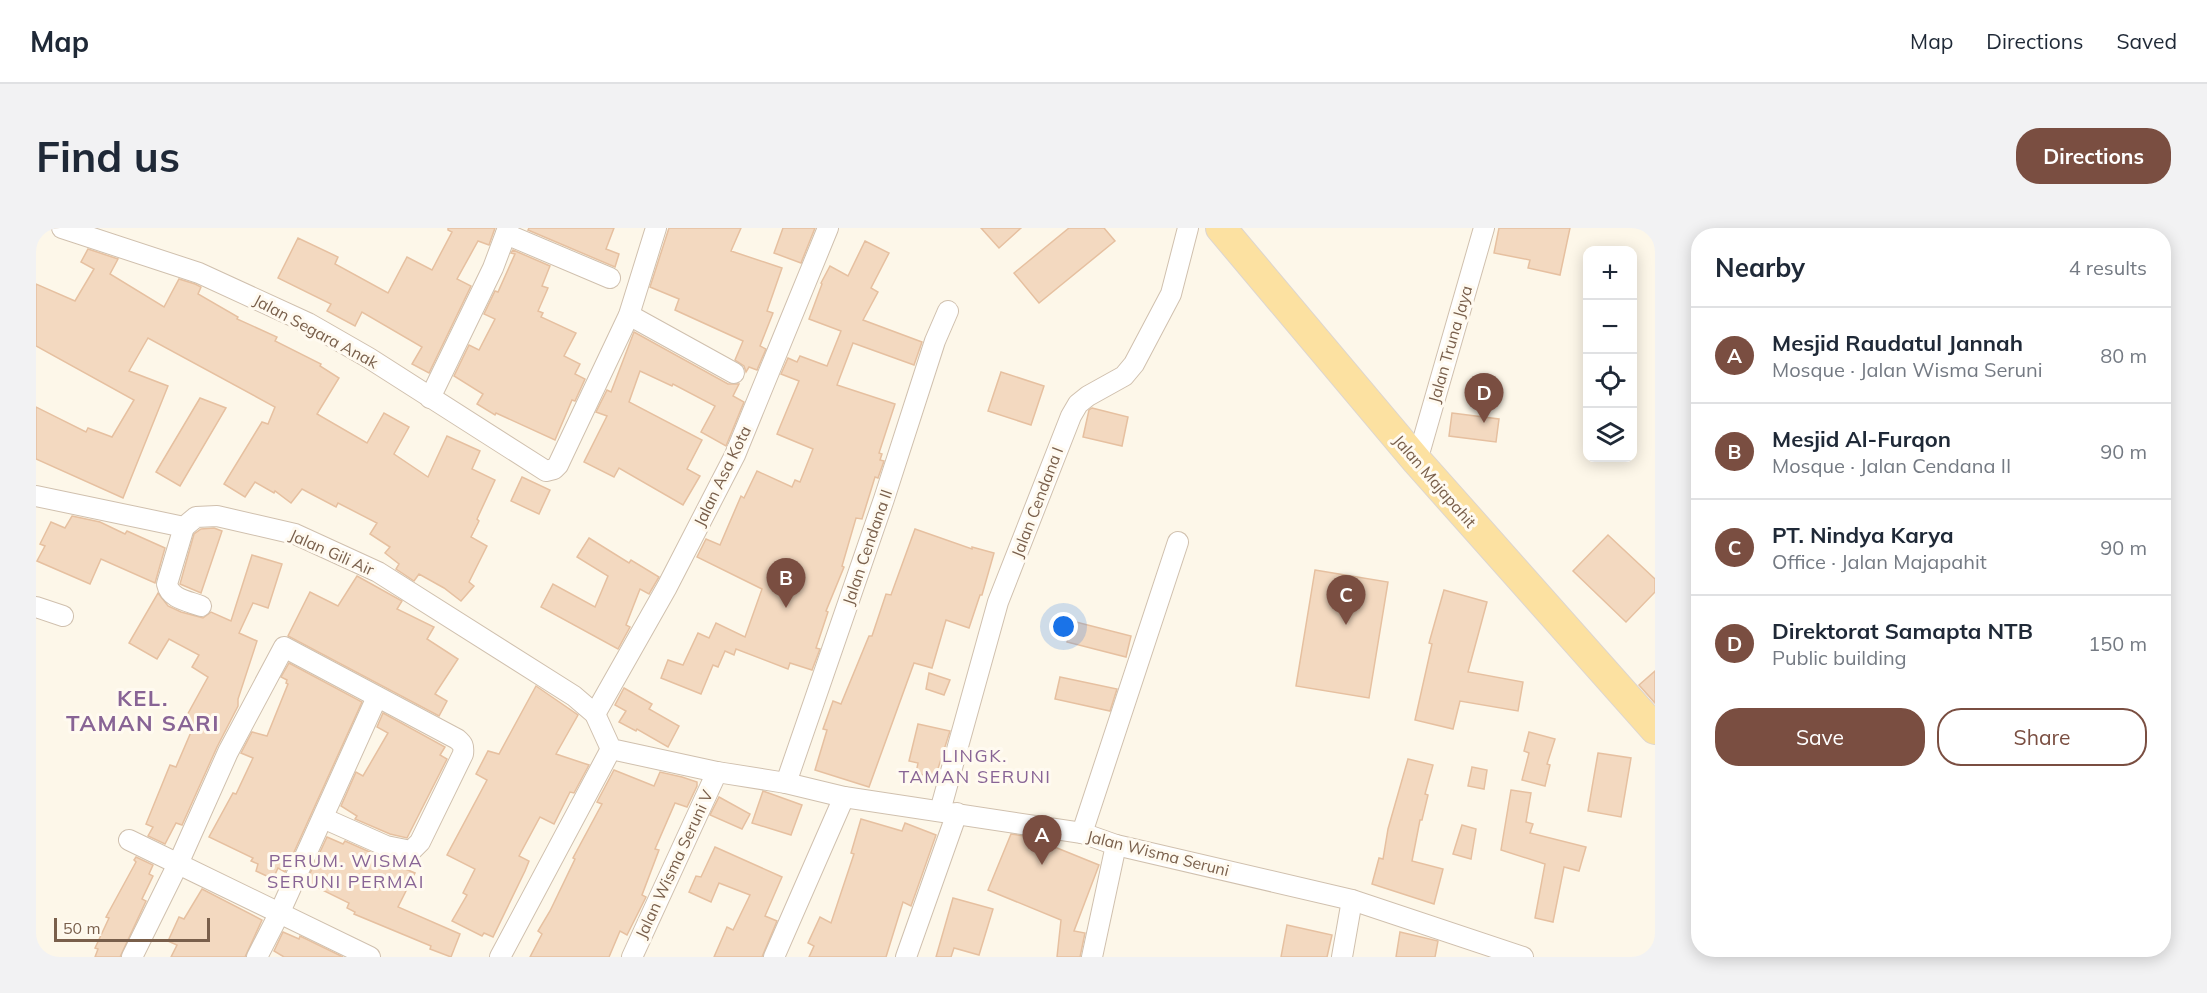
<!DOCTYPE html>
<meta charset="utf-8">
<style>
:root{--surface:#fff;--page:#f2f2f3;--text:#1f2937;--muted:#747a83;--line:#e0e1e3;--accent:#7a4e41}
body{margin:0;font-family:Mulish,sans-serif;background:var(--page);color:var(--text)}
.controls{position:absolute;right:18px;top:18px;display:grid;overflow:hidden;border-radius:12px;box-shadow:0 3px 15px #0003}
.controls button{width:54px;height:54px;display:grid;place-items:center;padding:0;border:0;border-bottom:2px solid var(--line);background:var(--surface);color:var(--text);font:30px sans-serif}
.scale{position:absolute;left:18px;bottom:15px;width:156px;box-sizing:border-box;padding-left:6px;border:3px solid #795f4b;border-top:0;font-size:16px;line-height:21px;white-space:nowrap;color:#795f4b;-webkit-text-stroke:4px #fffaf0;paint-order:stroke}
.you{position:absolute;left:1028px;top:399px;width:21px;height:21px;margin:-15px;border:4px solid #fff;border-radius:50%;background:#1a73e8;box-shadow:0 0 0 9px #1a73e833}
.badge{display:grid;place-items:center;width:39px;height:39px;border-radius:50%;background:var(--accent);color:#fff;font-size:20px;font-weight:700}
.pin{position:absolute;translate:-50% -50px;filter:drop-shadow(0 2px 3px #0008)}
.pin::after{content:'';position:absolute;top:32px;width:21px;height:18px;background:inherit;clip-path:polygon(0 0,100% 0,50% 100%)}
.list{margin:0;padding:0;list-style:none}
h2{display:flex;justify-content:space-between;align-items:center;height:78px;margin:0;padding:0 24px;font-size:26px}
h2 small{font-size:20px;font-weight:400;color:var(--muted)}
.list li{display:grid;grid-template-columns:39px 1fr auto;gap:18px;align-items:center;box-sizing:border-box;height:96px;padding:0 24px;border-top:2px solid var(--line)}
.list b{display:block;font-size:22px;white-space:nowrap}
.list p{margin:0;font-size:20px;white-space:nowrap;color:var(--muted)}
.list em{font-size:20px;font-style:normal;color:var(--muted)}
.actions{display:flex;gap:12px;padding:18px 24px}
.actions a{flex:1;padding:14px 0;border:2px solid var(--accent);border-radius:24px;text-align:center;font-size:21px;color:var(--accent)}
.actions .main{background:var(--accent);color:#fff}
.icon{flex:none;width:33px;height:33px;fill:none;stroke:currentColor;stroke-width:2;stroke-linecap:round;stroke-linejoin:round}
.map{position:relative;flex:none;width:1619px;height:729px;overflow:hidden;border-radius:24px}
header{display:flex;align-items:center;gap:36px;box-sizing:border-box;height:84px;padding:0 30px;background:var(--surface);border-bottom:2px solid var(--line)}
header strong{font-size:28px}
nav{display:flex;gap:33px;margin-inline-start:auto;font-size:21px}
.intro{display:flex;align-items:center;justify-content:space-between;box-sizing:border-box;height:144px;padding:0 36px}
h1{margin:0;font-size:42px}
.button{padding:15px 27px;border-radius:24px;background:var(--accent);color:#fff;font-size:21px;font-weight:700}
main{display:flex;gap:36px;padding:0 36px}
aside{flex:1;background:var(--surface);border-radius:24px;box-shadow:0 3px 15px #0003}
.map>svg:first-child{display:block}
.building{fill:#f3d9c0;stroke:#e6c0a0;stroke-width:1.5}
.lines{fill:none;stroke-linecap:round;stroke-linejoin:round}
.minor-casing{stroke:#d0c0ae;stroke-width:22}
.primary-casing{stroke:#dcd5d0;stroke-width:32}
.minor{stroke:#fff;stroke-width:20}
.primary{stroke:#fce1a1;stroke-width:30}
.labels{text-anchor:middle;stroke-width:6;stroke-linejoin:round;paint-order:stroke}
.street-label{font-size:16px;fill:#795f4b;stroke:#fffaf0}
.neighbourhood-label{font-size:18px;letter-spacing:1.5px;fill:#886495;stroke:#fffaf0}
.district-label{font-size:22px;font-weight:bold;letter-spacing:1.5px;fill:#886495;stroke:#fffaf0}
</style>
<header>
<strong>Map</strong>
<nav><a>Map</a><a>Directions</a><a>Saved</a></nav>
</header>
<div class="intro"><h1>Find us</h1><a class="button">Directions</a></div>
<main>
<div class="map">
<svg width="1619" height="729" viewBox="0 0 1619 729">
<rect width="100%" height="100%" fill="#fdf7e9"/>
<g class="building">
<path d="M 412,0 L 459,0 L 453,17 L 442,13 L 421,51 L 435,58 L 393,145 L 376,136 L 386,119 L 326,84 L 319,98 L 291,83 L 295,76 L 242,50 L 262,10 L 302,29 L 299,36 L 352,65 L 371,29 L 396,42 L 416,4 L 412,2 Z"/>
<path d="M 493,0 L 578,0 L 570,21 L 583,26 L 579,39 L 492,2 Z"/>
<path d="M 633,0 L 705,0 L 695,23 L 746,40 L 731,83 L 737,85 L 724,118 L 730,121 L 721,142 L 713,139 L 710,144 L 708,138 L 699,132 L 707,113 L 639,82 L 643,71 L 614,59 Z"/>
<path d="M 747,0 L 779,0 L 765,35 L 738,25 Z"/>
<path d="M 945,0 L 985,0 L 963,20 Z"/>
<path d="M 1033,0 L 1068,0 L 1079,13 L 1003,75 L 978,45 Z"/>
<path d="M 1463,0 L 1534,0 L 1524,47 L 1492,40 L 1494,32 L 1458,25 Z"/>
<path d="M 829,13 L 853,25 L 835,60 L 842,64 L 827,92 L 886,114 L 878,137 L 817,115 L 801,157 L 859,176 L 843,225 L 846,226 L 844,232 L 848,233 L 842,250 L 839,249 L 826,291 L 820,290 L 806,338 L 808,339 L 790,383 L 792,384 L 780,420 L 784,421 L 776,442 L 754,435 L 752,441 L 700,421 L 698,427 L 689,423 L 682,439 L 677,437 L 665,466 L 625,450 L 632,432 L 647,437 L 662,405 L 673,410 L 680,395 L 709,409 L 726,361 L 661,329 L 670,311 L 684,317 L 705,268 L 708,270 L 721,243 L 756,259 L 759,252 L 764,254 L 777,221 L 741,206 L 763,153 L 745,146 L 752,130 L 761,134 L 764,128 L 791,138 L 805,103 L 773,91 L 786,56 L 785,55 L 794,38 L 812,48 Z"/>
<path d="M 52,21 L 82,31 L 74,46 L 128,79 L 143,51 L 159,56 L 165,59 L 162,66 L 202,89 L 201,91 L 241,109 L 239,113 L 285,136 L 284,138 L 303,150 L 281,186 L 331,215 L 348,185 L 373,199 L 358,226 L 392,249 L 411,208 L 444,223 L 436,241 L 459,252 L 441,291 L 443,293 L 435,309 L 451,318 L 433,354 L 438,358 L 425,373 L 408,360 L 383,346 L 378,353 L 360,341 L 363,336 L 349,325 L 354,319 L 334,306 L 341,295 L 302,275 L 300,279 L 266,261 L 255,275 L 239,263 L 238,265 L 219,254 L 209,269 L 188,256 L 226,194 L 232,196 L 239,179 L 112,110 L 93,143 L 132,158 L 87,270 L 0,231 L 0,179 L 50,204 L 52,200 L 76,209 L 98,172 L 0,118 L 0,56 L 39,73 L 58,41 L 45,34 Z"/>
<path d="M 477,22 L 514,38 L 506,58 L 512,60 L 502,83 L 507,85 L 505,89 L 540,105 L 528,128 L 544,136 L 539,146 L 549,151 L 539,173 L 536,172 L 519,212 L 460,185 L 459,187 L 441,176 L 447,166 L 418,148 L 433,117 L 443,122 L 459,91 L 448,86 L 459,63 L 462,64 L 479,26 L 475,25 Z"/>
<path d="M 598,104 L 692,156 L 703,156 L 697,168 L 708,174 L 690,218 L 665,204 L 679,178 L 637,156 L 636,158 L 604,143 L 593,174 L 666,212 L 651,241 L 664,248 L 647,277 L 583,240 L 578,249 L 548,234 L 571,188 L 560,184 L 571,162 L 575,164 Z"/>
<path d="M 965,144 L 1008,158 L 995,197 L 952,183 Z"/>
<path d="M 164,170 L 190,180 L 144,258 L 120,244 Z"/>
<path d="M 1056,180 L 1092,189 L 1086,218 L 1047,209 L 1053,182 Z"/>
<path d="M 1416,185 L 1463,191 L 1460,214 L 1413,208 Z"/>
<path d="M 486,249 L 514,262 L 503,286 L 475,273 Z"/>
<path d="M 36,288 L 64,294 L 89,306 L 91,303 L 129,320 L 119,355 L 65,331 L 54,356 L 1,333 L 9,318 L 4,316 L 15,294 L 29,300 Z"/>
<path d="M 178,300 L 186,303 L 165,365 L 144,356 L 158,306 L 165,301 Z"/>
<path d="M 879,301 L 936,321 L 936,319 L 958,325 L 946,367 L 944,367 L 933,400 L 910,392 L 896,440 L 878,435 L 833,559 L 779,542 L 791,502 L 787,501 L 797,473 L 805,476 L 833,408 L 836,408 L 850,366 L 855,367 Z"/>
<path d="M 1572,307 L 1619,351 L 1619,364 L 1590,394 L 1537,343 Z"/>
<path d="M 553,310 L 593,335 L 595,332 L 623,349 L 613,366 L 604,361 L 590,397 L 594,399 L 582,421 L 505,379 L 517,356 L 559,379 L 572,348 L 541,329 Z"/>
<path d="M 216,327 L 246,336 L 232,380 L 217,375 L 203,405 L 221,413 L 202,471 L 202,478 L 181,519 L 146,597 L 140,595 L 129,616 L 112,608 L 117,599 L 110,596 L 134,537 L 140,539 L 158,497 L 149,491 L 172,449 L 156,439 L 163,427 L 133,411 L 121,431 L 93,415 L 122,365 L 132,378 L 145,384 L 167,390 L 175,384 L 195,393 Z"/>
<path d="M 1279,342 L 1352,354 L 1333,470 L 1260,458 Z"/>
<path d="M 321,348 L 366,373 L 361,381 L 398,399 L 391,411 L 422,431 L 399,466 L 411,473 L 403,488 L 252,408 L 274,364 L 302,378 Z"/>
<path d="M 1408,362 L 1451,374 L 1432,444 L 1487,454 L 1482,483 L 1424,473 L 1417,501 L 1379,492 L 1396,416 L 1393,415 Z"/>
<path d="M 1036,393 L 1095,408 L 1090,429 L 1031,414 Z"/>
<path d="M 253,435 L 326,474 L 249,644 L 242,640 L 237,651 L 220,643 L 222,636 L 215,633 L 217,630 L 173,609 L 197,565 L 200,566 L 217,530 L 205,525 L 216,504 L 231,508 L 252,456 L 250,455 L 251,452 L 245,449 Z"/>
<path d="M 1619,443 L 1619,475 L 1603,457 Z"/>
<path d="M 893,445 L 914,452 L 908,467 L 890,461 Z"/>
<path d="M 1024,449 L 1081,461 L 1074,483 L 1019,471 Z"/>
<path d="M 500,458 L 542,487 L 520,526 L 553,537 L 538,565 L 534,564 L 518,596 L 504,589 L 483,628 L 493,633 L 489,643 L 457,709 L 448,705 L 446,708 L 416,693 L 431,667 L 427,665 L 439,641 L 411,627 L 451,552 L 440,546 L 452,523 L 463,526 Z"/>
<path d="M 588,460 L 616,476 L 613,481 L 643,498 L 632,519 L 601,501 L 600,503 L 583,494 L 590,483 L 579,477 Z"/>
<path d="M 347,485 L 409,519 L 404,527 L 411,531 L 371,610 L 354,606 L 319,591 L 321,588 L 305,578 L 320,544 L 327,548 L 352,505 L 341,499 Z"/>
<path d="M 882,496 L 914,503 L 899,550 L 880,545 L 882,535 L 873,533 Z"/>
<path d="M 1493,504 L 1519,511 L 1511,536 L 1514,537 L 1509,558 L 1486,552 L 1493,525 L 1488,523 Z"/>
<path d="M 1562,525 L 1595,530 L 1585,589 L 1552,583 Z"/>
<path d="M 1372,531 L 1397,537 L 1389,566 L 1392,567 L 1386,592 L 1384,592 L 1376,633 L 1407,641 L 1398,676 L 1336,656 L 1343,630 L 1347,631 L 1352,601 Z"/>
<path d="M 1436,539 L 1451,542 L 1448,561 L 1432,558 Z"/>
<path d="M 578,542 L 618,558 L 624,544 L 646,549 L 661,554 L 661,558 L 651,579 L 639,575 L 619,621 L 623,622 L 606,667 L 610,669 L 591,707 L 584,703 L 573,729 L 494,729 L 506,706 L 502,703 L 514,683 L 539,631 L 537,630 L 566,576 L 561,574 Z"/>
<path d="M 1475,562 L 1495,565 L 1490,594 L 1497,596 L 1494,605 L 1550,619 L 1543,643 L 1528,639 L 1517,694 L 1499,690 L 1509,636 L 1465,622 Z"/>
<path d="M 727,563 L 766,577 L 755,607 L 716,595 Z"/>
<path d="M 683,569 L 714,586 L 706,601 L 674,587 Z"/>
<path d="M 825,591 L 866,603 L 869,595 L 900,607 L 880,664 L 875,678 L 867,674 L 850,729 L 773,729 L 778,718 L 772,715 L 784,689 L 795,695 L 818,626 L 815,625 Z"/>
<path d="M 1426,597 L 1440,601 L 1435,631 L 1417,626 Z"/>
<path d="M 975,606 L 994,609 L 1063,637 L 1038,703 L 1049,705 L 1044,729 L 1021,729 L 1025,692 L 952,662 Z"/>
<path d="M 291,609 L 307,616 L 309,613 L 345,629 L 370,634 L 367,640 L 379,645 L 362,679 L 424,706 L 415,729 L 394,721 L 395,718 L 318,686 L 319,684 L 311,680 L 313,675 L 270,654 Z"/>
<path d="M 679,619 L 746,649 L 729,688 L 741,693 L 726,729 L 678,729 L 691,699 L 697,702 L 714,667 L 683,655 L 675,674 L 653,664 L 660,648 L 665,649 Z"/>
<path d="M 100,629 L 117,637 L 113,646 L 117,648 L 106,671 L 110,673 L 84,729 L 59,729 L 62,721 L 59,720 L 73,690 L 70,689 L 100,634 L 98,632 Z"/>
<path d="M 166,661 L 226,692 L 209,729 L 135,729 L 141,717 L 132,713 L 143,689 L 148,691 Z"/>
<path d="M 917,670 L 957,681 L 943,727 L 918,720 L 915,729 L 900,729 Z"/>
<path d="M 1251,697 L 1296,707 L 1291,729 L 1245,729 Z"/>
<path d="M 247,704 L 263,711 L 264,708 L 307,729 L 248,729 L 238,723 Z"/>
<path d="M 1364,704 L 1402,713 L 1399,729 L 1360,729 Z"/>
</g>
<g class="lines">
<defs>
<g id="minor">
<path d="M 26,0 L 163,45 L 272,95 L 333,130 L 510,243 L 518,241 L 522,237 L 593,87 L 620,0"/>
<path d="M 470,6 L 574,50"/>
<path d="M 593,87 L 698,145"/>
<path d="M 394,170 L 457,40 L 472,0"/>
<path d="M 1381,233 L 1448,0"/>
<path d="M 0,268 L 148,299 L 160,289 L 181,288 L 259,306 L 342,344 L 538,468 L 559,486 L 575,521 L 681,544 L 750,555 L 808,569 L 1046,605 L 1080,617 L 1316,672 L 1487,729"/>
<path d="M 148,299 L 131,356 C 134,371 152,373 165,378"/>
<path d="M 0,379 L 27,388"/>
<path d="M 559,486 L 631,359 L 699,227 L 792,0"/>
<path d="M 750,555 L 848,271 L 899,113 L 912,83"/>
<path d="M 904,583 L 962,374 L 1035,188 L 1042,176 L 1052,168 L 1088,148 L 1098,136 L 1135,66 L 1152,0"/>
<path d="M 1046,605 L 1142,314"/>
<path d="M 93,612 L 334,729"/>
<path d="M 96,729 L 142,636 L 192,524 L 248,419 L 421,511 C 427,516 428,518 427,526 L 384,614 L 375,623 L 350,618 L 287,590"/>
<path d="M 221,729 L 243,686 L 341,469"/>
<path d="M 464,729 L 575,521"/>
<path d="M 596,729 L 681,544"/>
<path d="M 738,729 L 808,569"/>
<path d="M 870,729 L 921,585"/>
<path d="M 1056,729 L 1080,617"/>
<path d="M 1306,729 L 1316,672"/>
</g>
<path id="primary" d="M 1185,0 L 1381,233 L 1619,501"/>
</defs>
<use href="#minor" class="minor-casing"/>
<use href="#primary" class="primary-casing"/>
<use href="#minor" class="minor"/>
<use href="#primary" class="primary"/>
</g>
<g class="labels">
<g class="street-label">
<text transform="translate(280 103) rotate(28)" y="6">Jalan Segara Anak</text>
<text transform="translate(1414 116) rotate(-74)" y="6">Jalan Truna Jaya</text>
<text transform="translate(686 248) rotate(-64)" y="6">Jalan Asa Kota</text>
<text transform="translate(1399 253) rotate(49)" y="6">Jalan Majapahit</text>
<text transform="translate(1001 274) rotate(-69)" y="6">Jalan Cendana I</text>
<text transform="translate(831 319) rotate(-71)" y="6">Jalan Cendana II</text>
<text transform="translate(296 324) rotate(24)" y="6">Jalan Gili Air</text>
<text transform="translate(1122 625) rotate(14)" y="6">Jalan Wisma Seruni</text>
<text transform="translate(638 636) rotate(-65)" y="6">Jalan Wisma Seruni V</text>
</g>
<g class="neighbourhood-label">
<text x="939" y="534">LINGK.<tspan x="939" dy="21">TAMAN SERUNI</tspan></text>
<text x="310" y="639">PERUM. WISMA<tspan x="310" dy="21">SERUNI PERMAI</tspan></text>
</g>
<g class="district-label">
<text x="107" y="478">KEL.<tspan x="107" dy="25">TAMAN SARI</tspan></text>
</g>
</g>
</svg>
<div class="controls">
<button>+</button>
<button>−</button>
<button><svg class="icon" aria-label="locate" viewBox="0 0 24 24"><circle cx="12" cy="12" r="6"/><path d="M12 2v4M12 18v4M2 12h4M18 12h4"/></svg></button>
<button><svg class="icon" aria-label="layers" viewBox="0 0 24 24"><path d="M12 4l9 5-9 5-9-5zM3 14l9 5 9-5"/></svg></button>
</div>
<div class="scale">50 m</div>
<div class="you"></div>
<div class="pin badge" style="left:1006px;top:637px">A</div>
<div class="pin badge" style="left:750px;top:380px">B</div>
<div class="pin badge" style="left:1310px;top:397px">C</div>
<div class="pin badge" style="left:1448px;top:195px">D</div>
</div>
<aside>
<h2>Nearby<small>4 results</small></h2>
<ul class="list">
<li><span class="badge">A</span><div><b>Mesjid Raudatul Jannah</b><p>Mosque · Jalan Wisma Seruni</p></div><em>80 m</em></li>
<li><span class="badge">B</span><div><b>Mesjid Al-Furqon</b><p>Mosque · Jalan Cendana II</p></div><em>90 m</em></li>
<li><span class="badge">C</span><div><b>PT. Nindya Karya</b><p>Office · Jalan Majapahit</p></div><em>90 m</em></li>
<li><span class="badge">D</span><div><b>Direktorat Samapta NTB</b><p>Public building</p></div><em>150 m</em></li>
</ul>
<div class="actions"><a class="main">Save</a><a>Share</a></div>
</aside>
</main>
